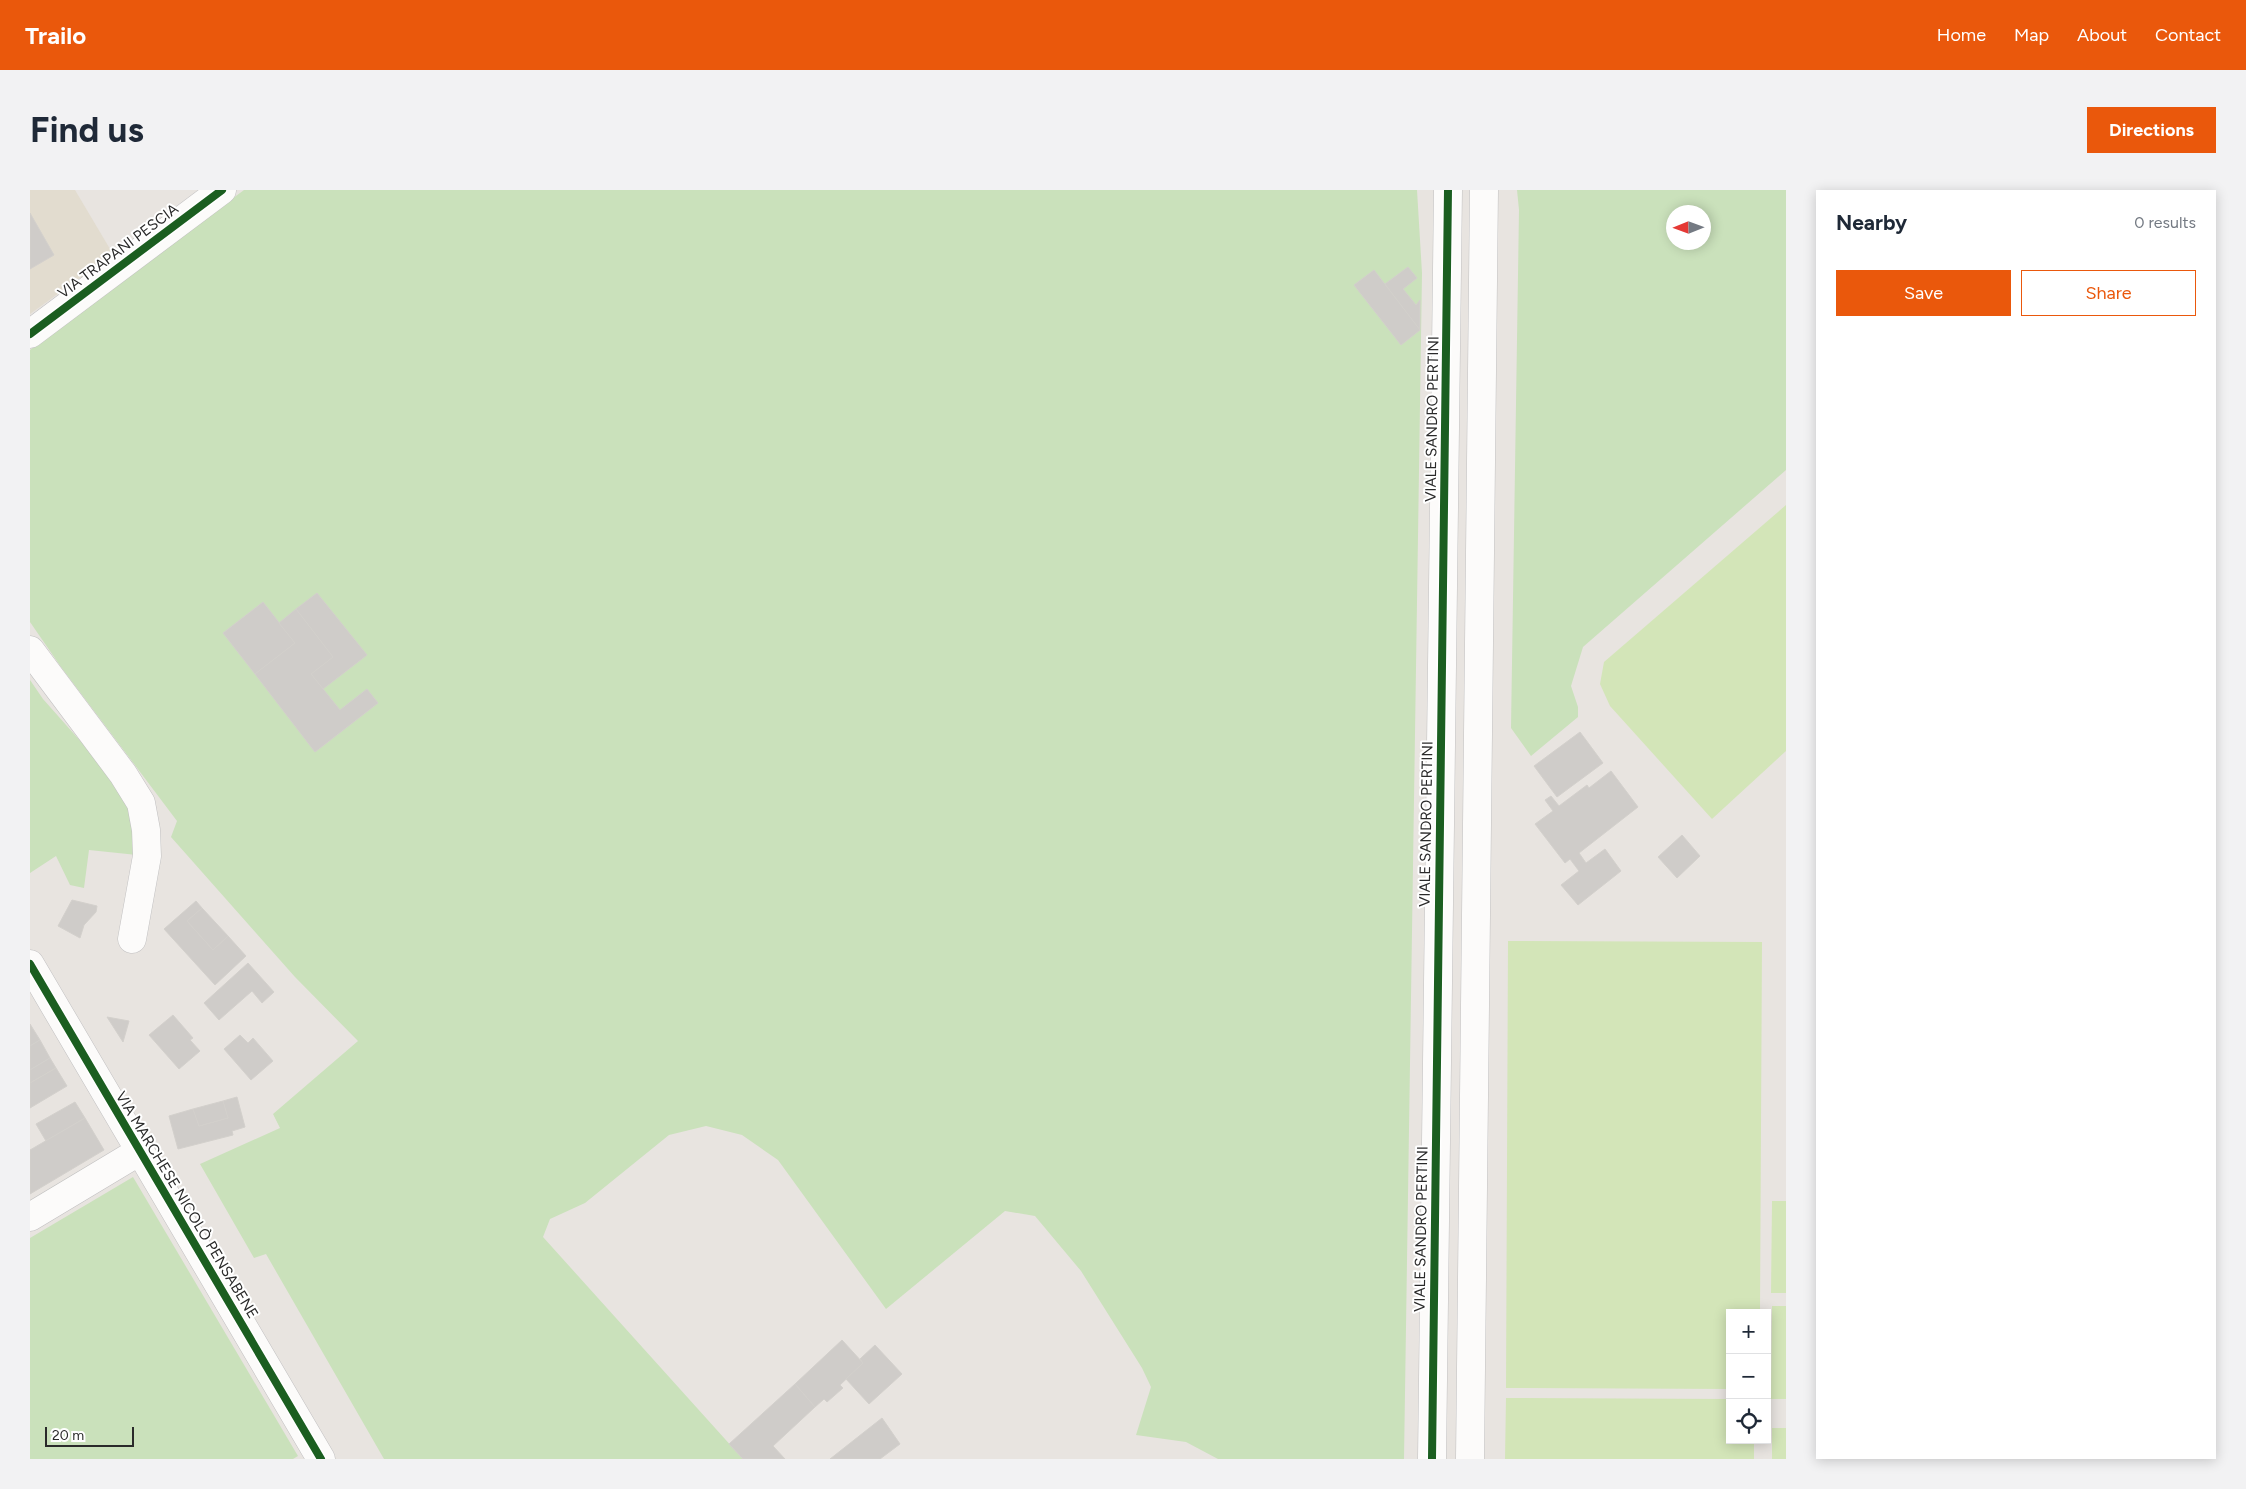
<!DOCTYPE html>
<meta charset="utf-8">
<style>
:root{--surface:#fff;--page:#f2f2f3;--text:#1f2937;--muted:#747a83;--line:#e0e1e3;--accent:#ea580c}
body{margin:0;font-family:Figtree,sans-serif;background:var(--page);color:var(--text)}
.controls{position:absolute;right:15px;bottom:15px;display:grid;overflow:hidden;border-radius:0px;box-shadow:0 2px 12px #0003}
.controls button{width:45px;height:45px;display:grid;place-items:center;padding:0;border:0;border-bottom:1px solid var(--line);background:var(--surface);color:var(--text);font:25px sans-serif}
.compass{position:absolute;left:1636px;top:15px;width:45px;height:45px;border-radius:50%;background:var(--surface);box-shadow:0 2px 12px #0003;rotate:269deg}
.scale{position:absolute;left:15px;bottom:12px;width:89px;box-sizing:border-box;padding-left:5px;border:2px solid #2a2a2a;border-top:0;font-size:14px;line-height:18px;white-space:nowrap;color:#2a2a2a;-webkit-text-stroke:4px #fff;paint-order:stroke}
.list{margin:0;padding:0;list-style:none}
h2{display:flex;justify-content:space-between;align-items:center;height:65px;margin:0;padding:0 20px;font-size:21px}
h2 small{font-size:16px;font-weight:400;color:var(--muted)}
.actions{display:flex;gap:10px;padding:15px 20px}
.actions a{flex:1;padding:11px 0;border:1px solid var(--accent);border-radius:0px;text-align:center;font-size:18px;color:var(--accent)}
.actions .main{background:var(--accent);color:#fff}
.icon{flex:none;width:28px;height:28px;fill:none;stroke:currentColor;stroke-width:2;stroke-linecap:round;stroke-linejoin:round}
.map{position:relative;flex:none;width:1756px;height:1269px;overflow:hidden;border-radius:0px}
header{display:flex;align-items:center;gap:30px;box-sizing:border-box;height:70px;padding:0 25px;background:var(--accent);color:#fff}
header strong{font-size:24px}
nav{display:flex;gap:28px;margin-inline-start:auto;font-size:18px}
.intro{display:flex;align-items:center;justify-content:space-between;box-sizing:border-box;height:120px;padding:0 30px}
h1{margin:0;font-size:35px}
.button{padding:12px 22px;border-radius:0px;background:var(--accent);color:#fff;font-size:18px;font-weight:700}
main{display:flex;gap:30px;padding:0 30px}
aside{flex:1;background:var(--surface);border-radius:0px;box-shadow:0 2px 12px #0003}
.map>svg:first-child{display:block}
.education{fill:#e2dccf}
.green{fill:#cae1bb;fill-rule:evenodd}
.pitch{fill:#d3e5b8}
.building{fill:#cfccc9;stroke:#d3d0cc}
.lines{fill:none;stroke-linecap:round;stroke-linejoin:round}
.minor-casing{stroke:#c1c0c1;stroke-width:29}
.minor{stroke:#fcfbfa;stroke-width:28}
.cycleway-casing{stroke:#fff;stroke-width:11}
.cycleway{stroke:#1b5e20;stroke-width:8}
.labels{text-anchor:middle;stroke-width:4;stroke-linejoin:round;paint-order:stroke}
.street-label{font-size:15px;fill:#2a2a2a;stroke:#fff}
</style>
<header>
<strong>Trailo</strong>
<nav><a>Home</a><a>Map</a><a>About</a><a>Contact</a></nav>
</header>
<div class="intro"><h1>Find us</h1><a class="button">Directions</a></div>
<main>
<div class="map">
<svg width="1756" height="1269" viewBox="0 0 1756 1269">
<rect width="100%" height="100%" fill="#e8e4e0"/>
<path class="education" d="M 0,0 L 45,0 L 83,64 L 0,124 Z"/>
<g class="green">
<path d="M 214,0 L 1387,0 L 1392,83 L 1374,1269 L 1188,1269 L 1156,1252 L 1106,1245 L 1121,1197 L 1112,1178 L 1051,1081 L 1005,1026 L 975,1021 L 856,1119 L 748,970 L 712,945 L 676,936 L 639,945 L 555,1013 L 520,1029 L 513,1047 L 713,1269 L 354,1269 L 236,1064 L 224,1068 L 170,974 L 250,938 L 243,924 L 328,851 L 265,787 L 141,647 L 147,631 L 31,477 L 0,432 L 0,160 Z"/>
<path d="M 1487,0 L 1756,0 L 1756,280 L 1553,457 L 1541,496 L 1548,517 L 1548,527 L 1501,566 L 1481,538 L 1489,20 ZM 1644,22 L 1674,22 L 1674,52 L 1644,52 Z"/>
<path d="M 0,490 L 13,509 L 92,598 L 104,640 L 107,665 L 59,660 L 54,698 L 40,695 L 26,666 L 0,683 Z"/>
<path d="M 103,987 L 268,1266 L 263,1269 L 0,1269 L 0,1048 Z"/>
</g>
<g class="pitch">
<path d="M 1756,315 L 1756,561 L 1682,629 L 1580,516 L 1570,494 L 1574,472 Z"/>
<path d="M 1478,751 L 1732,752 L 1730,1123 L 1700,1123 L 1700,1199 L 1476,1198 Z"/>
<path d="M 1742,1011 L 1756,1011 L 1756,1103 L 1741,1103 Z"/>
<path d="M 1742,1116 L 1756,1116 L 1756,1209 L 1741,1209 Z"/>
<path d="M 1476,1208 L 1700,1209 L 1700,1250 L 1724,1250 L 1724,1269 L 1475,1269 Z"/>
<rect x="1742" y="1238" width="14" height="31"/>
</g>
<g class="building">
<path d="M 0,23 L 24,65 L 0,79 Z"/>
<path d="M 1378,77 L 1387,88 L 1373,99 L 1386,115 L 1390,110 L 1390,140 L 1355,94 Z"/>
<path d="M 1344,80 L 1390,140 L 1371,155 L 1324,95 Z"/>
<path d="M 287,403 L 337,465 L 293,499 L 281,484 L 303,467 L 266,419 Z"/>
<path d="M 233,412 L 265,453 L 225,484 L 193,443 Z"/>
<path d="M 266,419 L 303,467 L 281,484 L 310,520 L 337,499 L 348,513 L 285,562 L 225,484 L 265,453 L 249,433 Z"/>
<path d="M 1550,542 L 1573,573 L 1527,607 L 1504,576 Z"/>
<path d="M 1581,581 L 1608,617 L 1549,663 L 1556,673 L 1575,659 L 1591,681 L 1548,715 L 1531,695 L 1549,681 L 1540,669 L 1535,673 L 1505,634 L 1523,621 L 1515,610 L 1521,606 L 1529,616 L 1557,595 L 1559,598 Z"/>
<path d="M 1652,645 L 1670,666 L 1647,688 L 1628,667 Z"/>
<path d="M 42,710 L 67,716 L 66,722 L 54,735 L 50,748 L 28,736 Z"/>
<path d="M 166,711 L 172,718 L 157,731 L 183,760 L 198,746 L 216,766 L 185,795 L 134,739 Z"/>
<path d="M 172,718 L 198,746 L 183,760 L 157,731 Z"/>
<path d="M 218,773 L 244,802 L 232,813 L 222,801 L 189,830 L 174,813 Z"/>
<path d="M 143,825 L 163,848 L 160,850 L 170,861 L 149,879 L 119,845 Z"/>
<path d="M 77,827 L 99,831 L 93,852 Z"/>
<path d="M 0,834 L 10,850 L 0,856 Z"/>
<path d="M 210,845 L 218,853 L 223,848 L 243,871 L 221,890 L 194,859 Z"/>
<path d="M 10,850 L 20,868 L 0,880 L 0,856 Z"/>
<path d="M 20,868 L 26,878 L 0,893 L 0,880 Z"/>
<path d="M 26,878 L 37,896 L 0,918 L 0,893 Z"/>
<path d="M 207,907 L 215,937 L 202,941 L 203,945 L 148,959 L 139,926 L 163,919 L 169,936 L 198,928 L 193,911 Z"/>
<path d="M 193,911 L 198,928 L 169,936 L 163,919 Z"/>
<path d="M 45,912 L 55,928 L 16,951 L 6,934 Z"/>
<path d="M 55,928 L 74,960 L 0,1004 L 0,960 Z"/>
<path d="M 812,1150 L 833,1173 L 810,1195 L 813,1198 L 797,1212 L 794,1209 L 785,1217 L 765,1194 Z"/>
<path d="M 845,1155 L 872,1184 L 839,1214 L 816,1189 L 833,1173 L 830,1169 Z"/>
<path d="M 765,1194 L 785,1217 L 743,1256 L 755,1269 L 713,1269 L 699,1254 Z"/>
<path d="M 852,1228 L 870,1254 L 850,1269 L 800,1269 Z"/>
</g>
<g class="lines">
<defs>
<g id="minor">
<path d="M 0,144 L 192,0"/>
<path d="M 0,460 L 93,584 L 111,613 L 116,640 L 117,666 L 102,749"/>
<path d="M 0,774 L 291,1269"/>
<path d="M 0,1027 L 110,961"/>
<path d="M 1402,1269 L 1418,0"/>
<path d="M 1440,1269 L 1454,0"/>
</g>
</defs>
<use href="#minor" class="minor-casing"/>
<use href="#minor" class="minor"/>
<defs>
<g id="cycleway">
<path d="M 0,144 L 192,0"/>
<path d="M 0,774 L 291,1269"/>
<path d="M 1402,1269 L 1418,0"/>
</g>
</defs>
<use href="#cycleway" class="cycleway-casing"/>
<use href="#cycleway" class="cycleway"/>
</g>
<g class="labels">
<g class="street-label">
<text transform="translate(88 61) rotate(-37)" y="5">VIA TRAPANI PESCIA</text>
<text transform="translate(1402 229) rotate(-89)" y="5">VIALE SANDRO PERTINI</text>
<text transform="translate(1396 634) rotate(-89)" y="5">VIALE SANDRO PERTINI</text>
<text transform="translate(157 1015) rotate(59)" y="5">VIA MARCHESE NICOLÒ PENSABENE</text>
<text transform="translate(1391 1039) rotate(-89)" y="5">VIALE SANDRO PERTINI</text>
</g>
</g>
</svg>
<div class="controls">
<button>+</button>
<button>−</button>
<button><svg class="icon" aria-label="locate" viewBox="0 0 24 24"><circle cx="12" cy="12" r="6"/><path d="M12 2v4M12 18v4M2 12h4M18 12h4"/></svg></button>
</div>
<svg class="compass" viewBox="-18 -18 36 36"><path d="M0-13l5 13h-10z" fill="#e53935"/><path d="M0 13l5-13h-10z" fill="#747a83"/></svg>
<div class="scale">20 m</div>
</div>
<aside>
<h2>Nearby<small>0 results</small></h2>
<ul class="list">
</ul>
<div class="actions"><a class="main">Save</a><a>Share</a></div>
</aside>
</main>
